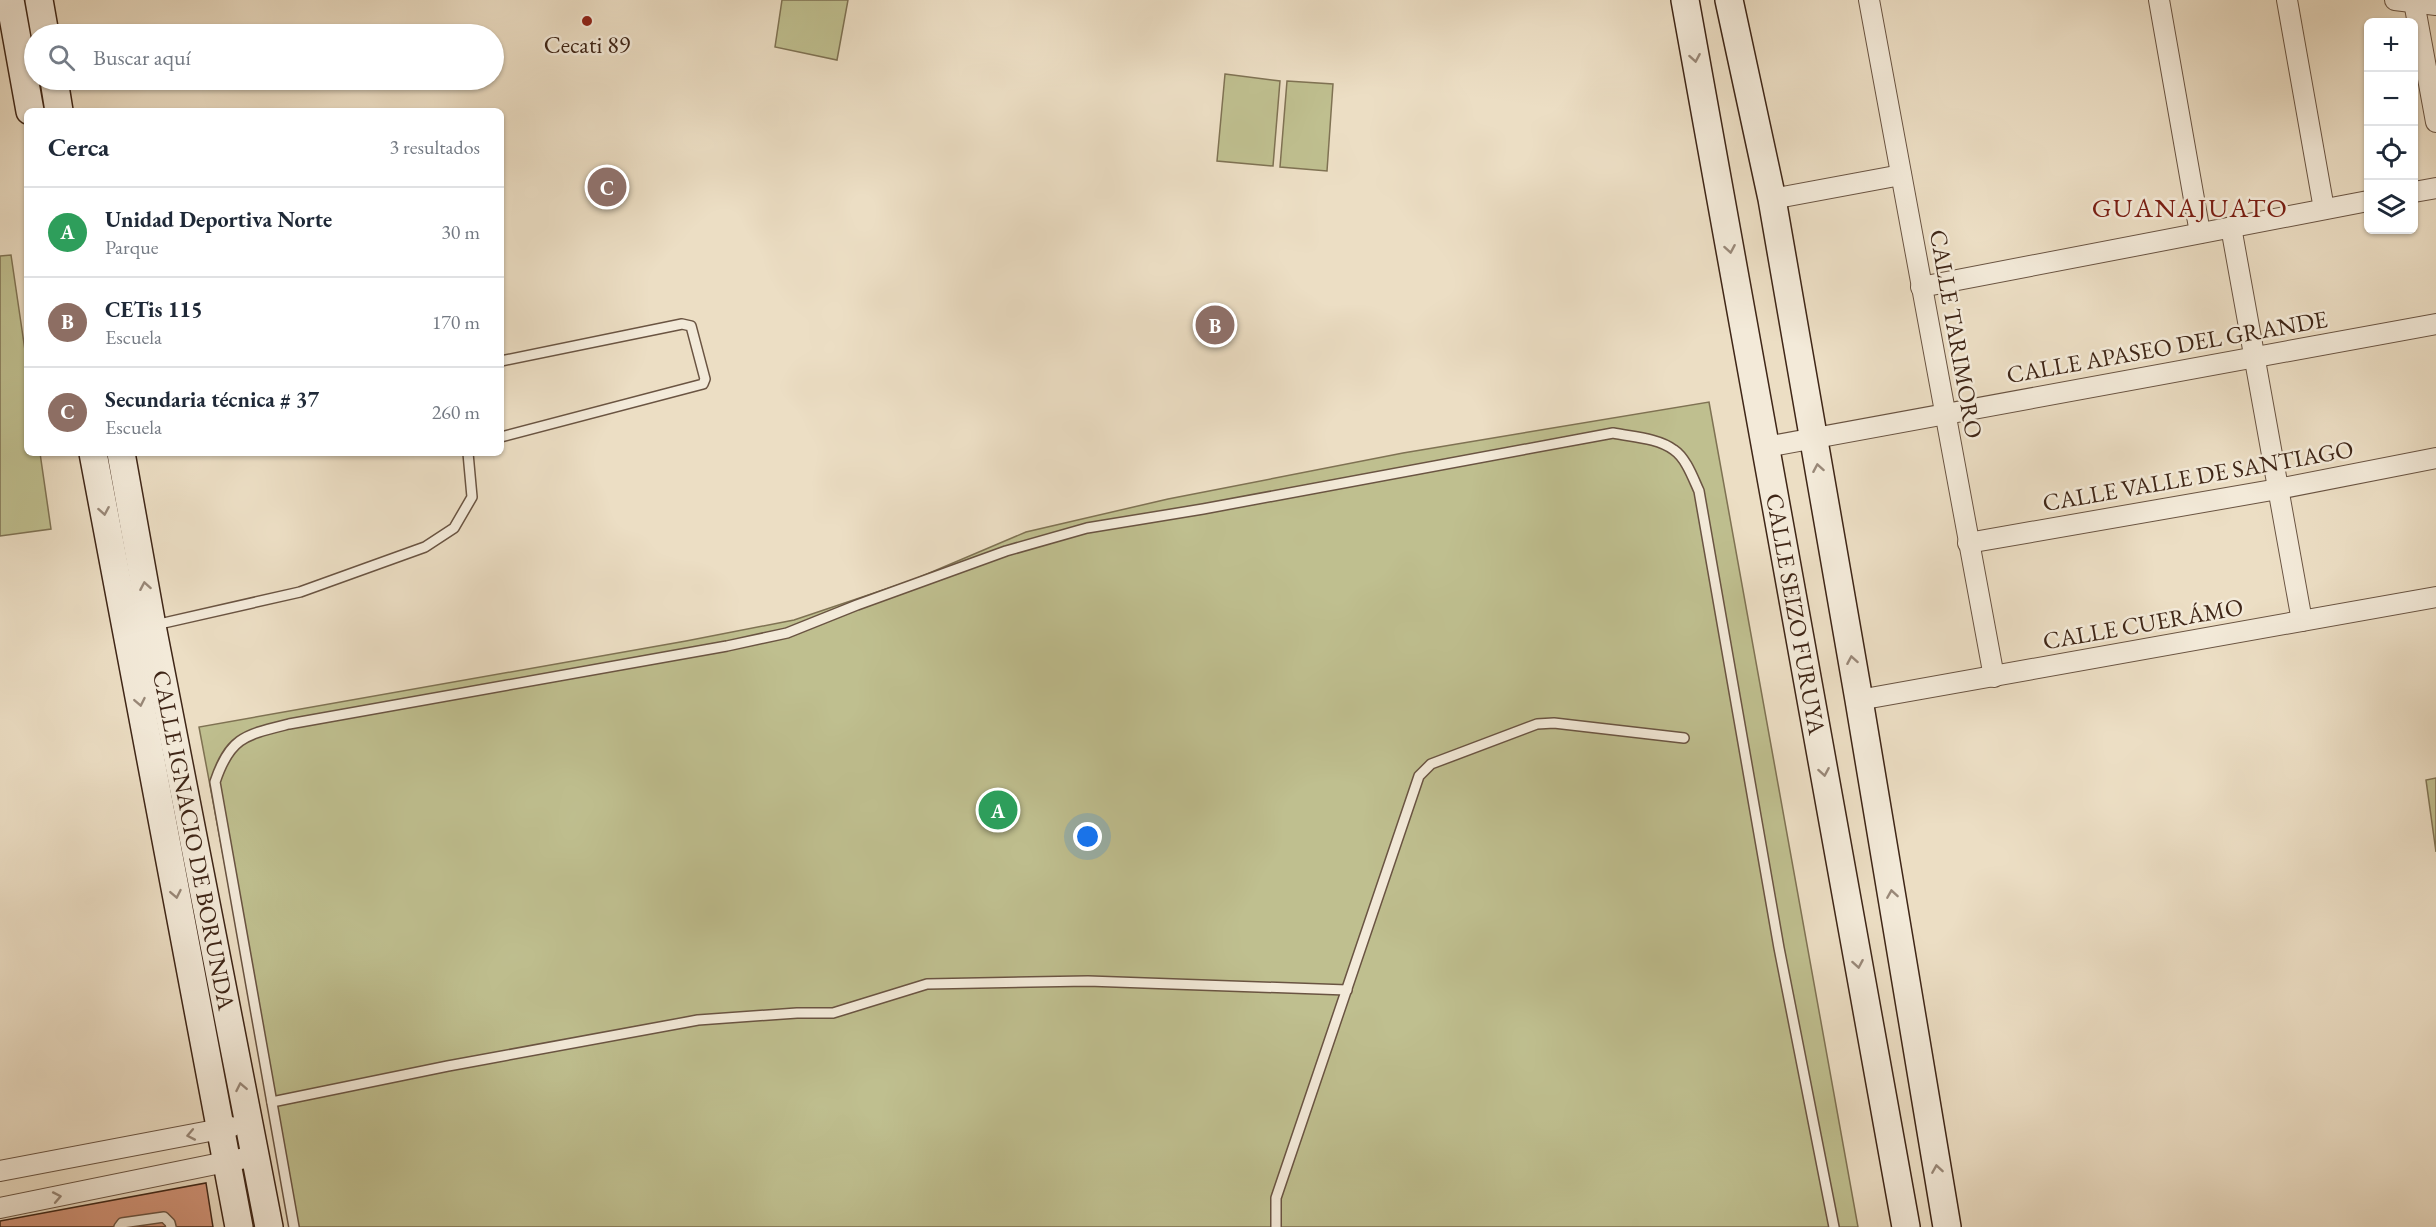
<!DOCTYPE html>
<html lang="es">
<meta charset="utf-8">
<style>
:root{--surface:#fff;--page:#f2f2f3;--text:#1f2937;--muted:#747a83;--line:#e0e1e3;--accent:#0f766e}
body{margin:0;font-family:"EB Garamond",serif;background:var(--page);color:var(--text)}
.controls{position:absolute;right:18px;top:18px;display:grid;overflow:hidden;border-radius:9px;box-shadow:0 2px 4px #0004}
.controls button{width:54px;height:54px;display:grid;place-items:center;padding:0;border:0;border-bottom:2px solid var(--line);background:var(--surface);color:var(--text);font:30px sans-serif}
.you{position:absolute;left:1088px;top:837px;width:21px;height:21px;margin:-15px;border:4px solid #fff;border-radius:50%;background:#1a73e8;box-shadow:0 0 0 9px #1a73e833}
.badge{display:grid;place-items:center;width:39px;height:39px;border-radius:50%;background:var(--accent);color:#fff;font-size:20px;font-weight:700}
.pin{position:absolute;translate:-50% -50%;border:3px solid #fff;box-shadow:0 2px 6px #0006}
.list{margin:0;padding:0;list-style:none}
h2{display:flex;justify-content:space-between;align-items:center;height:78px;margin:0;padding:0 24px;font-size:26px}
h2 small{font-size:20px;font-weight:400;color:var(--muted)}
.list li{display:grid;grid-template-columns:39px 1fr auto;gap:18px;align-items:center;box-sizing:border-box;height:90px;padding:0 24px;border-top:2px solid var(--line)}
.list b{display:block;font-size:22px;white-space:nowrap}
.list p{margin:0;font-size:20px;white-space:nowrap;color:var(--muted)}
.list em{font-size:20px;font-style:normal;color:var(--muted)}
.icon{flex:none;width:33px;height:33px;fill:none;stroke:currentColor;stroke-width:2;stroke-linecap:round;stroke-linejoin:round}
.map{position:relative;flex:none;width:2436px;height:1227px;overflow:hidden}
.search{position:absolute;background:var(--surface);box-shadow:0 2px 4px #0004;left:24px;top:24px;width:480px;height:66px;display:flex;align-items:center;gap:15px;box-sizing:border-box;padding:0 21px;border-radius:33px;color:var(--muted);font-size:22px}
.panel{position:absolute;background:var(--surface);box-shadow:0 2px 4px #0004;left:24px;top:108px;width:480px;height:348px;border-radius:9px}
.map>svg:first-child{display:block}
.green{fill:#bfbf8f;stroke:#7f7253;stroke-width:1.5}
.building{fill:#d4957a;stroke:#3f2617;stroke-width:1.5}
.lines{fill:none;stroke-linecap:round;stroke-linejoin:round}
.lane-casing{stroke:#6a5442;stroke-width:12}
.street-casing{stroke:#6a5442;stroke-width:22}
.secondary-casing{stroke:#3f2617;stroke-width:30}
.lane{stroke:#f3ead9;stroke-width:9}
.street{stroke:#f3ead9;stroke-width:20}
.secondary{stroke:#f3ead9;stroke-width:27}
.oneway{stroke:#998878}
.poi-dot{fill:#8f2418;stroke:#f3ead9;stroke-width:2}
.labels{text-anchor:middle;stroke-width:5;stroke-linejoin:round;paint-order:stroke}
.poi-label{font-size:24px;fill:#3f2617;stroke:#f3ead9}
.street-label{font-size:24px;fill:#3f2617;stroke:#f3ead9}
.quarter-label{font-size:27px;letter-spacing:1.5px;fill:#7a1f14;stroke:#f3ead9}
</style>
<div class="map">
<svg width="2436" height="1227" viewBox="0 0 2436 1227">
<rect width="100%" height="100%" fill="#ecdec4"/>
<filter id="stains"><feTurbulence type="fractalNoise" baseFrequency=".00333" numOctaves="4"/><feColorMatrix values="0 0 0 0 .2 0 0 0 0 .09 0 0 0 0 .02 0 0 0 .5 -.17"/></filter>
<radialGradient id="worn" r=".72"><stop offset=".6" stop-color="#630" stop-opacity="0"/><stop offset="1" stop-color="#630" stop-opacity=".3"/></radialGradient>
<g class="green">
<path d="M 782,0 L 848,0 L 837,60 L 775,47 Z"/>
<path d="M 1225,74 L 1280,81 L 1273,166 L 1217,161 Z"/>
<path d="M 1287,81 L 1333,84 L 1327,171 L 1280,167 Z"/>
<path d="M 11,255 L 27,364 L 27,453 L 40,453 L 51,529 L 0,536 L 0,256 Z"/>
<path d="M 1709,402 L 1858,1227 L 293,1227 L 199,727 L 686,641 L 794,620 L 913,580 L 1026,532 L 1168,499 L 1403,453 Z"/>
<path d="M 2436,778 L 2436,852 L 2426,780 Z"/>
</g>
<path class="building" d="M 206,1183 L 213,1227 L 0,1227 L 0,1221 Z"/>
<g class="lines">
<defs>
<g id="lane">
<path d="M 501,361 L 682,324 L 691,326 L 705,379 L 703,384 L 501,437"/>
<path d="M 155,625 L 300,592 L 425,547 L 454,528 L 472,497 L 468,453"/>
<path d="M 272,1102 L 448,1066 L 698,1020 L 797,1013 L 833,1013 L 927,984 L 1088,981 L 1347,990"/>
<path d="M 119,1227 L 122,1223 L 164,1217 L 170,1223 L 171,1227"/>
<path d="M 294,1227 L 215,782 C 230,737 245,735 289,724 L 727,646 L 787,633 L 857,605 L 1006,551 L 1087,528 L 1203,509 L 1613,433 C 1633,437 1658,438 1674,450 C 1686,458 1693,478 1699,491 L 1779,948 L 1834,1227"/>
<path d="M 1276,1227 L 1276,1198 L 1419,776 L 1431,764 L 1537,724 L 1554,723 L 1684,738"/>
</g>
<g id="street">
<path d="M 1869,0 L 1994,677"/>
<path d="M 2159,0 L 2200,233"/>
<path d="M 2287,0 L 2324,209"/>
<path d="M 2395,0 L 2436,5"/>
<path d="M 2414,2 L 2436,122"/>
<path d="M 2414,192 L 2436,188"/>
<path d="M 1772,199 L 1901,175"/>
<path d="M 2231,227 L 2302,621"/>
<path d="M 1921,287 L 2368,201"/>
<path d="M 1766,447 L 2436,324"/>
<path d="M 1968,543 L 2278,489 L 2436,458"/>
<path d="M 1859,700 L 2436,597"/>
<path d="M 0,1171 L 231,1127"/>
<path d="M 0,1208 L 255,1156"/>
</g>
<g id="secondary">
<path d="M 10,0 L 30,111"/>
<path d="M 39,0 L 45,34"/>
<path id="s1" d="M 1685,0 L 1906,1227"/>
<path d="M 1729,0 L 1772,199 L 1859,700 L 1947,1227"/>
<path d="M 54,80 L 59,111"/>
<path d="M 93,453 L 239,1227"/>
<path id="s2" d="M 121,453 L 152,626 L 269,1227"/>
</g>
</defs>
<use href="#lane" class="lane-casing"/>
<use href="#street" class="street-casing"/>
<use href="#secondary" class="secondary-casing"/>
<use href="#lane" class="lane"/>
<use href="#street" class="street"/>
<use href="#secondary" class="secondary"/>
</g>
<defs><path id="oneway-chevron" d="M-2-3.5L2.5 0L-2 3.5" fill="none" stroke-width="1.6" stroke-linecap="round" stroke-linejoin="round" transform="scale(1.5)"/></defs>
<g class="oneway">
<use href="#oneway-chevron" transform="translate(1695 58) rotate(80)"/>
<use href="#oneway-chevron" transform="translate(1730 249) rotate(80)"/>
<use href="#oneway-chevron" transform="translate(1818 468) rotate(-100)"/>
<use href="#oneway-chevron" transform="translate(104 511) rotate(80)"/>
<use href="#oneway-chevron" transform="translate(145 586) rotate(-100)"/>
<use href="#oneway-chevron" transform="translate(1852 660) rotate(-100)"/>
<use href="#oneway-chevron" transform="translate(140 702) rotate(79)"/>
<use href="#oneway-chevron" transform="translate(1824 772) rotate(80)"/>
<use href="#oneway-chevron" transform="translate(176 894) rotate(79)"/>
<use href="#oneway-chevron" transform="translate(1892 894) rotate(-99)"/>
<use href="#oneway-chevron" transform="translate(1858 964) rotate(80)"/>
<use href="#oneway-chevron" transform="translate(241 1087) rotate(-101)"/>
<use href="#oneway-chevron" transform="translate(191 1135) rotate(169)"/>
<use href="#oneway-chevron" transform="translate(1937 1169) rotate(-99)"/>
<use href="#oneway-chevron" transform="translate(57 1197) rotate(-11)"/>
</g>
<circle class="poi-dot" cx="587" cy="21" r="6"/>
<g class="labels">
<g class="poi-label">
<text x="587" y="53">Cecati 89</text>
</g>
<g class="street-label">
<text transform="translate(1956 334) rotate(80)" y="8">CALLE TARIMORO</text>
<text transform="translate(2167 347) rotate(-10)" y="8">CALLE APASEO DEL GRANDE</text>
<text transform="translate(2198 476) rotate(-10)" y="8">CALLE VALLE DE SANTIAGO</text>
<text dy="8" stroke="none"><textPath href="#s1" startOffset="624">CALLE SEIZO FURUYA</textPath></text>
<text transform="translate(2143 624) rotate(-10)" y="8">CALLE CUERÁMO</text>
<text dy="8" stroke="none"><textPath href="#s2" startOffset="394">CALLE IGNACIO DE BORUNDA</textPath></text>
</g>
<g class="quarter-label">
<text x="2190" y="217">GUANAJUATO</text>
</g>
</g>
<rect width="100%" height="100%" filter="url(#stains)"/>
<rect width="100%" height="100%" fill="url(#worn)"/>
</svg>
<div class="controls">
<button>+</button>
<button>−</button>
<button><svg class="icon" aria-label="locate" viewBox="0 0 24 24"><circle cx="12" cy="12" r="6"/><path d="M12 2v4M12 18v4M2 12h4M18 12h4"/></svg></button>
<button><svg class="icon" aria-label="layers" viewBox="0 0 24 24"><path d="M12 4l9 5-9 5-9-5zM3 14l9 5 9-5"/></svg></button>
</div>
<div class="you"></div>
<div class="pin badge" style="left:998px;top:810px;background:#2e9e5b">A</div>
<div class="pin badge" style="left:1215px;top:325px;background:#8d6e63">B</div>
<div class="pin badge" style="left:607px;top:187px;background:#8d6e63">C</div>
<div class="search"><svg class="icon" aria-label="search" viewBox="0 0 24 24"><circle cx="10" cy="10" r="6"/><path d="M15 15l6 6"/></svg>Buscar aquí</div>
<section class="panel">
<h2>Cerca<small>3 resultados</small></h2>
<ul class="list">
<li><span class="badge" style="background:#2e9e5b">A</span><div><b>Unidad Deportiva Norte</b><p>Parque</p></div><em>30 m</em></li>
<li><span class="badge" style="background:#8d6e63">B</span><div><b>CETis 115</b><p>Escuela</p></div><em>170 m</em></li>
<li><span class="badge" style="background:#8d6e63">C</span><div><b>Secundaria técnica # 37</b><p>Escuela</p></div><em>260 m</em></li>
</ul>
</section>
</div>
